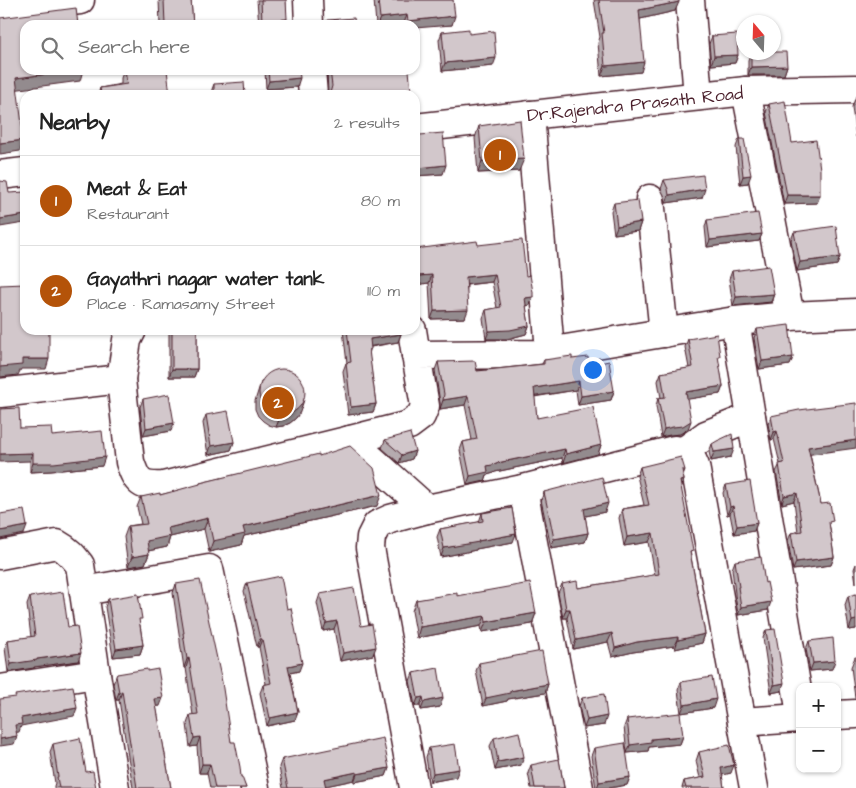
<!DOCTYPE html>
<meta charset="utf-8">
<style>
:root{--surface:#fff;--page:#f2f2f2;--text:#222;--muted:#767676;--line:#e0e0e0;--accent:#b45309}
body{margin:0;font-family:"Architects Daughter",sans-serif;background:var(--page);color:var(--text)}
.controls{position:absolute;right:15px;bottom:15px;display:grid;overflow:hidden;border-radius:10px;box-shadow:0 1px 4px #0004}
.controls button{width:45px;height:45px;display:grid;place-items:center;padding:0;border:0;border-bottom:1px solid var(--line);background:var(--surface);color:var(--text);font:25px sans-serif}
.compass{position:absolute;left:736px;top:15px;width:45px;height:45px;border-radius:50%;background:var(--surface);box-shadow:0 1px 4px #0004;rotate:341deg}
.you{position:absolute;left:592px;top:369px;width:18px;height:18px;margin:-12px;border:4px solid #fff;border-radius:50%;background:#1a73e8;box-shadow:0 0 0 8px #1a73e833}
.badge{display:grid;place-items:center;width:32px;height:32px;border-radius:50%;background:var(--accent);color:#fff;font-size:16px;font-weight:700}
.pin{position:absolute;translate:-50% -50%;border:2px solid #fff;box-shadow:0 1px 5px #0006}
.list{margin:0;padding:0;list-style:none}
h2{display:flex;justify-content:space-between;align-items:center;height:65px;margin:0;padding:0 20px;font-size:21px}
h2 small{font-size:16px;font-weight:400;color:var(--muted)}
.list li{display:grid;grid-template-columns:32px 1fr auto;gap:15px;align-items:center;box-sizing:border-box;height:90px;padding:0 20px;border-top:1px solid var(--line)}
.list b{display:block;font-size:19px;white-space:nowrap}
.list p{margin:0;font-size:16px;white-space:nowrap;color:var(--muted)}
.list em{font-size:16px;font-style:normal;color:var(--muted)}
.icon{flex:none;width:28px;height:28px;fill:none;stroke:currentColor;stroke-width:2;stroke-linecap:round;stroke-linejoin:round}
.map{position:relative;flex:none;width:856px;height:788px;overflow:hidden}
.search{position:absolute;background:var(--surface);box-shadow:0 1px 4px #0004;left:20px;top:20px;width:400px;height:55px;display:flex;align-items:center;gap:12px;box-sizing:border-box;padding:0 18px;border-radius:15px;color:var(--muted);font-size:19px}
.panel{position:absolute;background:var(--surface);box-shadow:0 1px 4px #0004;left:20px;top:90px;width:400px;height:245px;border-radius:15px}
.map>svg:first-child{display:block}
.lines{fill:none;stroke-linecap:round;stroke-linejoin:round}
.minor-casing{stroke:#4a1f2b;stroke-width:31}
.minor{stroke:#fff;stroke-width:28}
.wall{fill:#b5abaf;stroke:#4a1f2b}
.shaded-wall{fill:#938b8e;stroke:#4a1f2b}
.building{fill:#d2c7cb;stroke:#4a1f2b}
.labels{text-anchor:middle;stroke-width:4;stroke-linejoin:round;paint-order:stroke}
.street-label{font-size:18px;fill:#4a1f2b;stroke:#fff}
</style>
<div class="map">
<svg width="856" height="788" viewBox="0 0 856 788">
<rect width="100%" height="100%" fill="#fff"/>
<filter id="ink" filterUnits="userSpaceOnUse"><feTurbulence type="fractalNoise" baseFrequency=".02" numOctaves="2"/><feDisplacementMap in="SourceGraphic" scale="10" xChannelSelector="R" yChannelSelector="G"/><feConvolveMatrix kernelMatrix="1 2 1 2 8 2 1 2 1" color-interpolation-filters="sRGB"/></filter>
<g filter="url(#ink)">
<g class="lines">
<defs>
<g id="minor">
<path d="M 308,0 L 309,25"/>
<path d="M 690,0 L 698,96"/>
<path d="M 0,9 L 80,0"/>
<path d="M 311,70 L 313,95"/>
<path d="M 746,91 L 790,316"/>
<path d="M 530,115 L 550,351"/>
<path d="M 415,128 L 746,91 L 856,89"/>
<path d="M 0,175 L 25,172"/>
<path d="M 650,199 L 664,333"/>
<path d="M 735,321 L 800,708"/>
<path d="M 132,330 L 127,340 L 121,379 L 130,462 C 137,483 141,487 163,486 L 350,440 L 427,509"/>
<path d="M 412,330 L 416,355"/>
<path d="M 0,393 L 121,379"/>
<path d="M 350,440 L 409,425 L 421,416 L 425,406 L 416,355 L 536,354 L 735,321 L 790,316 L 856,313"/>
<path d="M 684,451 L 706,435 L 751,417"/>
<path d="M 523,489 L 579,788"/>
<path d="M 0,555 L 57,544 C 68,550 73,556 80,565 L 96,674 L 115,788"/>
<path d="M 84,591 L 209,569 L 255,788"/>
<path d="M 0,689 L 96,674"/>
<path d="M 837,715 L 856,714"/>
<path d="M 742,722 L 800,718"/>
<path d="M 414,788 L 370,548 L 371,537 L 377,525 L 390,519 L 427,509 L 523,489 L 674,450 C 689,451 689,453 695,466 L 754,788"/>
</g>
</defs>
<use href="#minor" class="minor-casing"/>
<use href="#minor" class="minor"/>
</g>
<g class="wall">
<path d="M 159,0 L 191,0 L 193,25 L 160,25 Z"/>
<path d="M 257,0 L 286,0 L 285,25 L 259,25 Z"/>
<path d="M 374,0 L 453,0 L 452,25 L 404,25 L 404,23 L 388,25 L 376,25 Z"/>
<path d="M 594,0 L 679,0 L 675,11 L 640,19 L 641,72 L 601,76 L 598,43 L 600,37 Z"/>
<path d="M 442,32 L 469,34 L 493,66 L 442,71 L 439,40 Z"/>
<path d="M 712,36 L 738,55 L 735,63 L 711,65 L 709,44 Z"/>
<path d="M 751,52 L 787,66 L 784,75 L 748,75 L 748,60 Z"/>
<path d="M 124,70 L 125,70 L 170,95 L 98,95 L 100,88 L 121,84 L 121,78 Z"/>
<path d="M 265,70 L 299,70 L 297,87 L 266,89 Z"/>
<path d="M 327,70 L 359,70 L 359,71 L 411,92 L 410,95 L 328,95 Z"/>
<path d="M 214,84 L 245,95 L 211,95 L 211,92 Z"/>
<path d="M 856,96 L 856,137 L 852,107 Z"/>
<path d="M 769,104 L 792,143 L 820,195 L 817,203 L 784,204 L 766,112 Z"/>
<path d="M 479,126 L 519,171 L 478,173 L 475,138 Z"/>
<path d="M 415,135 L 420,135 L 443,174 L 415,176 Z"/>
<path d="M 739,139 L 748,183 L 740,184 L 736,147 Z"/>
<path d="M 664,180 L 702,198 L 666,203 L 665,197 L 661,189 Z"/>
<path d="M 614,203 L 641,222 L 638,231 L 614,234 L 611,211 Z"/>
<path d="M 707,220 L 762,234 L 759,241 L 707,247 L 705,227 Z"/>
<path d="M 794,232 L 840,257 L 837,265 L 797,271 L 791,240 Z"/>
<path d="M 478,245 L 526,276 L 533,297 L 530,305 L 526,306 L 529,326 L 526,334 L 507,339 L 486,339 L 483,318 L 486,310 L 497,308 L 492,282 L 467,285 L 465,318 L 431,319 L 429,283 L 415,285 L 415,249 Z"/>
<path d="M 732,271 L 774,294 L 771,302 L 733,306 L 729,279 Z"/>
<path d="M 757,329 L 793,357 L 790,365 L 759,369 L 754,338 Z"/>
<path d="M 170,330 L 197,330 L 197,369 L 194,377 L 169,377 L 169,333 Z"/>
<path d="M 343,330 L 400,330 L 401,334 L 398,342 L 371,347 L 369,354 L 376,404 L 373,412 L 348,415 L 343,371 L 346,363 L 347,363 Z"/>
<path d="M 688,339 L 718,360 L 723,386 L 720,394 L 687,399 L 688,429 L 680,434 L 670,435 L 661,437 L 656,406 L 658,398 L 661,398 L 658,381 L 661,373 L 689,368 L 685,347 Z"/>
<path d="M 572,359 L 589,365 L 614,391 L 611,400 L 578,405 L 576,390 L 534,397 L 537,418 L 601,445 L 598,454 L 563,463 L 562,458 L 495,472 L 494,473 L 487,475 L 485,481 L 467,485 L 460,450 L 463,442 L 472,440 L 465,405 L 440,409 L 440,403 L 435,370 L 438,362 L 477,371 L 542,364 L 544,360 Z"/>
<path d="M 261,382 L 300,412 L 296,418 L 290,423 L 283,426 L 276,427 L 269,425 L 263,421 L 258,416 L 255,409 L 255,401 Z"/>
<path d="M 143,399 L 171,431 L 143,436 L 140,407 Z"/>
<path d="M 206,415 L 234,442 L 231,450 L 208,455 L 203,423 Z"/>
<path d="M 771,416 L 810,454 L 821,504 L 830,528 L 834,557 L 831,565 L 793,570 L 788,541 L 791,533 L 798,532 L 794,501 L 782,504 L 776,472 L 780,464 L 774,439 L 771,440 L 768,424 Z"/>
<path d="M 20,428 L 52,436 L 102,466 L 51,471 L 30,472 L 30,461 Z"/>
<path d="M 385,440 L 415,451 L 412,459 L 399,463 L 382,448 Z"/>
<path d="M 712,444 L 731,457 L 711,461 L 709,452 Z"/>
<path d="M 319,456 L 377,506 L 244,536 L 241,545 L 209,552 L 204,529 L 170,537 L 167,547 L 148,551 L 149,554 L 145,564 L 128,567 L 124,537 L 128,526 L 141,524 L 137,507 L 141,497 L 160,495 L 200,485 L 200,483 Z"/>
<path d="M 640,467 L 685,470 L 683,475 L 684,480 L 681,488 L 691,557 L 705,634 L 702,643 L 675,649 L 674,646 L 633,652 L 612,657 L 608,642 L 573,649 L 567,618 L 563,618 L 558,593 L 562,584 L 578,588 L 655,575 L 649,542 L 624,546 L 619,518 L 622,509 L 644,505 L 637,476 Z"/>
<path d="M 726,485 L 757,523 L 754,531 L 734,534 L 730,514 L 727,515 L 723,493 Z"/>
<path d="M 544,492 L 605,512 L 585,516 L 588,533 L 585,542 L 551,548 L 547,528 L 541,500 Z"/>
<path d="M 482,513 L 513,542 L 476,549 L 476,550 L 441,557 L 437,537 L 440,529 L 479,522 Z"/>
<path d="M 735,561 L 768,610 L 738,615 L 735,595 L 735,593 L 732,569 Z"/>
<path d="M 856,564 L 856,583 L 854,569 Z"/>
<path d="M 247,583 L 299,671 L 290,673 L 298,712 L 295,720 L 267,726 L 260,693 L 263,685 L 266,684 L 259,647 L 257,647 L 244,591 Z"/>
<path d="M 176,584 L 231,742 L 241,777 L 246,788 L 210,788 L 207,773 L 199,773 L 197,746 L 190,747 L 187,724 L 190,715 L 193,715 L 186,668 L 184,668 L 180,642 L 180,640 L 173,593 Z"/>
<path d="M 320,594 L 361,626 L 373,655 L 340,661 L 334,629 L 323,631 L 317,603 Z"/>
<path d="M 457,596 L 536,613 L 532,624 L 482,632 L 481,626 L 417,638 L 412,611 L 416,600 Z"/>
<path d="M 848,596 L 856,629 L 849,630 L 845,605 Z"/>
<path d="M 30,597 L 68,627 L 78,661 L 34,667 L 34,668 L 8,672 L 5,648 L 8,640 L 31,637 L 27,605 Z"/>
<path d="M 108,599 L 140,625 L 143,645 L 140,654 L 113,657 L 105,607 Z"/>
<path d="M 766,630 L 781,691 L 771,693 L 763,638 Z"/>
<path d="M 809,641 L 832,669 L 810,671 L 806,649 Z"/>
<path d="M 855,657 L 856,657 L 856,699 L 855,698 L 851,667 Z"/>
<path d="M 479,663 L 548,684 L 545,693 L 508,699 L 507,701 L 483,706 L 476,671 Z"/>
<path d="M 413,673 L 440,707 L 421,710 L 420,706 L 415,706 L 410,681 Z"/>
<path d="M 117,674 L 160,706 L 156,706 L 171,788 L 133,788 L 119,700 L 116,700 L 113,684 Z"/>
<path d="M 681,682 L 713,708 L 681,713 L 678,690 Z"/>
<path d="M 582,698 L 604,725 L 584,728 L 579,706 Z"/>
<path d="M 627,719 L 683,736 L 680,744 L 649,747 L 648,751 L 627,753 L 624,727 Z"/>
<path d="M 494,738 L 521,765 L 495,770 L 490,746 Z"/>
<path d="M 53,744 L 86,772 L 96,788 L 54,788 L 54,786 L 55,783 L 50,752 Z"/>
<path d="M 429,748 L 456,777 L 430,782 L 426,757 Z"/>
<path d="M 594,748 L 630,777 L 627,785 L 609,788 L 596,788 L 591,756 Z"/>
<path d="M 699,752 L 731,773 L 722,775 L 724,788 L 682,788 L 684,781 L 700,778 L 696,761 Z"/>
<path d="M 282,759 L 389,768 L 386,776 L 354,782 L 354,780 L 325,786 L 326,788 L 283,788 L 279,767 Z"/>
<path d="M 531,765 L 564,788 L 531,788 L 528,773 Z"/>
</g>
<g class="shaded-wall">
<path d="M 679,2 L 675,11 L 636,20 L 639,10 Z"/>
<path d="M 407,15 L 404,23 L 388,25 L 377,25 L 380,18 Z"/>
<path d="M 455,16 L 452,25 L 415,28 L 415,25 L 406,25 L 408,21 Z"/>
<path d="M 287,19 L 285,25 L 260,25 L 262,21 Z"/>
<path d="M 738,55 L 735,63 L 711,65 L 714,56 Z"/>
<path d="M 496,58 L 493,66 L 442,71 L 445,63 Z"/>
<path d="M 644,62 L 641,72 L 601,76 L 605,66 Z"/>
<path d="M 787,66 L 784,75 L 748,75 L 751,67 Z"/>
<path d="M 78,70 L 83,70 L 80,81 L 12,90 L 16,78 Z"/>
<path d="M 300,78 L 297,87 L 266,89 L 269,81 Z"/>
<path d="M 411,92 L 410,95 L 393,95 L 394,93 Z"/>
<path d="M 24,140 L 20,151 L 0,154 L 0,143 Z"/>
<path d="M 524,159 L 519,171 L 478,173 L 482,161 Z"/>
<path d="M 446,165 L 443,174 L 415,176 L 418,168 Z"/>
<path d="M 751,175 L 748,183 L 740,184 L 743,176 Z"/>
<path d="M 705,189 L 702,198 L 666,203 L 669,195 Z"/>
<path d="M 787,195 L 820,195 L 817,203 L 784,204 Z"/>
<path d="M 25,215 L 24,223 L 0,227 L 0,219 Z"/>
<path d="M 641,222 L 638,231 L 614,234 L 617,226 Z"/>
<path d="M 762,234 L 759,241 L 707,247 L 710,240 Z"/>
<path d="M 840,257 L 837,265 L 797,271 L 800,262 Z"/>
<path d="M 495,274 L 492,282 L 463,285 L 466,277 Z"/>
<path d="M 432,275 L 429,283 L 415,285 L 418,276 Z"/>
<path d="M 774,294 L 771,302 L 733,306 L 736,297 Z"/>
<path d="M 533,297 L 530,305 L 522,307 L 525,298 Z"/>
<path d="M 468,310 L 465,318 L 431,319 L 434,311 Z"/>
<path d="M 529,326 L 526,334 L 507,339 L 486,339 L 489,331 Z"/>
<path d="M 401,334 L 398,342 L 367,347 L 370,339 Z"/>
<path d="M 793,357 L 790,365 L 759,369 L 762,361 Z"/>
<path d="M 22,359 L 49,359 L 46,369 L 21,369 L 18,375 L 0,377 L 0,367 Z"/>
<path d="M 172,369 L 197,369 L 194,377 L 169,377 Z"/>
<path d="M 579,381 L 576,390 L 530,397 L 534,388 Z"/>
<path d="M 723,386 L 720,394 L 683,400 L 686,392 Z"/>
<path d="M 614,391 L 611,400 L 578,405 L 581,396 Z"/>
<path d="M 468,396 L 465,405 L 440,409 L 443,400 Z"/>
<path d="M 304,400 L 300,412 L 296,418 L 290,423 L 283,426 L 276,427 L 281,415 Z"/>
<path d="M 376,404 L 373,412 L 348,415 L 351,407 Z"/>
<path d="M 691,421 L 688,429 L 680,434 L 670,435 L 661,437 L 664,429 Z"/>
<path d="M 174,423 L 171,431 L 143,436 L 146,428 Z"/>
<path d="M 777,431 L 774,439 L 771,440 L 774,432 Z"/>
<path d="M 856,440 L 856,448 L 805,455 L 808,447 Z"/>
<path d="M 234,442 L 231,450 L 208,455 L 211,446 Z"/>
<path d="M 601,445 L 598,454 L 563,463 L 566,454 Z"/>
<path d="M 565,449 L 562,458 L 495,472 L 494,473 L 487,475 L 485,481 L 467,485 L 470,476 L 487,466 L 497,463 Z"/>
<path d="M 734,449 L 731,457 L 711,461 L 714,452 Z"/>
<path d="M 415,451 L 412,459 L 399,463 L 402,455 Z"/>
<path d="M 33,453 L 30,461 L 0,462 L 0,454 Z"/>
<path d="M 105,457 L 102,466 L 51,471 L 30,472 L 33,463 Z"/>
<path d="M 684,480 L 681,489 L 680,481 Z"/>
<path d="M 797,493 L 794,501 L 782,504 L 784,496 Z"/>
<path d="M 381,495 L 377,506 L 244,536 L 241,545 L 209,552 L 213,541 L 243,527 Z"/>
<path d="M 608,503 L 605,512 L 581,517 L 584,509 Z"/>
<path d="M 733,506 L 730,514 L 727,515 L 730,507 Z"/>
<path d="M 208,518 L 204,529 L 170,537 L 167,547 L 143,552 L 147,541 L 168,528 Z"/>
<path d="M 757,523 L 754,531 L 734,534 L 737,526 Z"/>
<path d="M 27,526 L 24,534 L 0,539 L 0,531 Z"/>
<path d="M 588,533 L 585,542 L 551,548 L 554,539 Z"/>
<path d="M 653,533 L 649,542 L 624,546 L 627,537 Z"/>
<path d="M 516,534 L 513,542 L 476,549 L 476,550 L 441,557 L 444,548 L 478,541 Z"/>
<path d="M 149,554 L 145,564 L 128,567 L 132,557 Z"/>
<path d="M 834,557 L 831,565 L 793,570 L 796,562 Z"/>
<path d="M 771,602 L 768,610 L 738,615 L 741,607 Z"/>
<path d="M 566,609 L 570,609 L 567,618 L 563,618 Z"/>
<path d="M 536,613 L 532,624 L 482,632 L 486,622 Z"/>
<path d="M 485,616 L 481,626 L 417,638 L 420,627 Z"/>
<path d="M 856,620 L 856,629 L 849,630 L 852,621 Z"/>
<path d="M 337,621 L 334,629 L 323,631 L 326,623 Z"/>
<path d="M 612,633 L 608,642 L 573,649 L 576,640 Z"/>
<path d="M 705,634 L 702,643 L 675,649 L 678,640 Z"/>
<path d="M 678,637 L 674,646 L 633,652 L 612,657 L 615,648 L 637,642 Z"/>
<path d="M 260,639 L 262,639 L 259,647 L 257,647 Z"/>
<path d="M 143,645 L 140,654 L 113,657 L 116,649 Z"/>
<path d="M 376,647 L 373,655 L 340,661 L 343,653 Z"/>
<path d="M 81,653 L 78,661 L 34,667 L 34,668 L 8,672 L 11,664 L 37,659 Z"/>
<path d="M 189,658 L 186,668 L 184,668 L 187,659 Z"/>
<path d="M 835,661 L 832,669 L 810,671 L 813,663 Z"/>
<path d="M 302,663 L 299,671 L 285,674 L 288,666 Z"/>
<path d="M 784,683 L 781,691 L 771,693 L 774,685 Z"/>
<path d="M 548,684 L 545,693 L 508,699 L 507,701 L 483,706 L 486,698 L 510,691 Z"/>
<path d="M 122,691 L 119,700 L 116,700 L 119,692 Z"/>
<path d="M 423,697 L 420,706 L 415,706 L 418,698 Z"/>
<path d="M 163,698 L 160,706 L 152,707 L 155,699 Z"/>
<path d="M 443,698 L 440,707 L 421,710 L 424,702 Z"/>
<path d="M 716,699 L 713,708 L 681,713 L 684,705 Z"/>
<path d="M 77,708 L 74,716 L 21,726 L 19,732 L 12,733 L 15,725 L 21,718 Z"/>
<path d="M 298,712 L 295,720 L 267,726 L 270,718 Z"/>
<path d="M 607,716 L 604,725 L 584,728 L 587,720 Z"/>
<path d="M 17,736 L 14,744 L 0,746 L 0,739 Z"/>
<path d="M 683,736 L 680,744 L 649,747 L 648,751 L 627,753 L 630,745 L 651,739 Z"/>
<path d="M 200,737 L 197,746 L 190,747 L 194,738 Z"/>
<path d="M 524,757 L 521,765 L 495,770 L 498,762 Z"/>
<path d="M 202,764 L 210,764 L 207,773 L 199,773 Z"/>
<path d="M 734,765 L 731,773 L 718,776 L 721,768 Z"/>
<path d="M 389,768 L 386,776 L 354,782 L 357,774 Z"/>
<path d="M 459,769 L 456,777 L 430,782 L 433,773 Z"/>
<path d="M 357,772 L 354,780 L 321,787 L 324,779 Z"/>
<path d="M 630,777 L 627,785 L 609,788 L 597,788 L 599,782 Z"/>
</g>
<g class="building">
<path d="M 164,0 L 191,0 L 193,25 L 165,25 Z"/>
<path d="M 261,0 L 286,0 L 287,19 L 262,21 Z"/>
<path d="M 378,0 L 453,0 L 455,16 L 408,21 L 407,15 L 380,18 Z"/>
<path d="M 599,0 L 679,0 L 679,2 L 639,10 L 644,62 L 605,66 L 602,33 L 604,33 Z"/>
<path d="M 76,8 L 78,25 L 25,25 L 25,70 L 78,70 L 16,78 L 24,140 L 0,143 L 0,18 Z"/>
<path d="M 354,18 L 355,25 L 325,25 L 327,20 Z"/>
<path d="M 469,29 L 469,34 L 494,31 L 496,58 L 445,63 L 442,32 Z"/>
<path d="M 737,34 L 738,55 L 714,56 L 712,36 Z"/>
<path d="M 751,52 L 786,52 L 787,66 L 751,67 Z"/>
<path d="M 125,70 L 167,70 L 170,95 L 101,95 L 100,88 L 127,84 Z"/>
<path d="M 268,70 L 299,70 L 300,78 L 269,81 Z"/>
<path d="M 330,70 L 359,70 L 359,71 L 374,70 L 409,70 L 411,92 L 394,93 L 394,95 L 329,95 L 330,93 L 332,86 Z"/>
<path d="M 244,82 L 245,95 L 214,95 L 214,84 Z"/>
<path d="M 785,101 L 792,143 L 816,140 L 820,169 L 820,195 L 787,195 L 769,104 Z"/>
<path d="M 520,120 L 524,159 L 482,161 L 479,126 Z"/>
<path d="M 443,133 L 446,165 L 418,168 L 415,135 L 420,135 Z"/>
<path d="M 739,139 L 744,139 L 751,175 L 743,176 Z"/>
<path d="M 703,175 L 705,189 L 669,195 L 668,189 L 664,180 Z"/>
<path d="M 0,181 L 7,182 L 9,193 L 25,192 L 25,215 L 0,219 Z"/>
<path d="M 638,200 L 641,222 L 617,226 L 614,203 Z"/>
<path d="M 758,213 L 762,234 L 710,240 L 707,220 Z"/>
<path d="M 836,226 L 840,257 L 800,262 L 794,232 Z"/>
<path d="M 522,240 L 526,276 L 530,275 L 533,292 L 533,297 L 525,298 L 529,326 L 510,330 L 489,331 L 486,310 L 501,307 L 495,274 L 466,277 L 468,310 L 434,311 L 432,275 L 418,276 L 417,270 L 415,271 L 415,249 L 477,241 L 478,245 Z"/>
<path d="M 769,266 L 774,294 L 736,297 L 732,271 Z"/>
<path d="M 25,284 L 25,330 L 49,330 L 49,359 L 22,359 L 22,365 L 0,367 L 0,285 Z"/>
<path d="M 789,325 L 793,357 L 762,361 L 757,329 Z"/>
<rect x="172" y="330" width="25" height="39"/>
<path d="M 347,330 L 400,330 L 401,334 L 370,339 L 371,349 L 369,350 L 376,404 L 351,407 L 346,363 L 351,362 Z"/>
<path d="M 717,334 L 720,356 L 718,356 L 723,386 L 686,392 L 691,421 L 683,426 L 673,427 L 664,429 L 658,398 L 665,397 L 661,373 L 693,367 L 688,339 Z"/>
<path d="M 572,356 L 572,359 L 588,357 L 589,365 L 609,361 L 614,391 L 581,396 L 579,381 L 534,388 L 537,418 L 593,407 L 601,445 L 566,454 L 565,449 L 497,463 L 497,464 L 487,466 L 488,472 L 470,476 L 463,442 L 477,439 L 468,396 L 443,400 L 444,394 L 438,362 L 475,361 L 477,371 L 544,364 L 544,360 Z"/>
<circle cx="282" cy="392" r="23"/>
<path d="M 169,394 L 174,423 L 146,428 L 143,399 Z"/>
<path d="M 856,403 L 856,440 L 808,447 L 821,504 L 830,503 L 833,521 L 829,522 L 834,557 L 796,562 L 791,533 L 802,531 L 797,493 L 784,496 L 779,464 L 784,463 L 777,431 L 774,432 L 771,416 L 799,410 Z"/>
<path d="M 19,408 L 20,428 L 51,427 L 52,436 L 102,431 L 105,457 L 54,463 L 33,463 L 33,453 L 0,454 L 0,409 Z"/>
<path d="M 228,411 L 234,442 L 211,446 L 206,415 Z"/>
<path d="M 410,433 L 415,451 L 402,455 L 385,440 Z"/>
<path d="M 732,434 L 734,449 L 714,452 L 712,444 L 717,441 Z"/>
<path d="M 350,446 L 374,468 L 381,495 L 243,527 L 245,534 L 213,541 L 208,518 L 168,528 L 170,536 L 147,541 L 149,554 L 132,557 L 128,526 L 147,524 L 141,497 L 160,493 L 160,495 L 200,484 L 200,483 L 319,454 L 319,456 Z"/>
<path d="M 681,457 L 685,470 L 682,470 L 684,480 L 680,481 L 693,551 L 690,552 L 705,634 L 678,640 L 678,637 L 637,642 L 615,648 L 612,633 L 576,640 L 570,609 L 566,609 L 562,584 L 577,581 L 578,588 L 659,574 L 653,533 L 627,537 L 622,509 L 649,505 L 640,467 Z"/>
<path d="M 602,477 L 608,503 L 584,509 L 588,533 L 554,539 L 550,519 L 544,492 Z"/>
<path d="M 750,481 L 757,523 L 737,526 L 733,506 L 730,507 L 726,485 Z"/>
<path d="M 512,508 L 516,534 L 478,541 L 479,542 L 444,548 L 440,529 L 483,521 L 482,513 Z"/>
<path d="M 24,510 L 27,526 L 0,531 L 0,514 Z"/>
<path d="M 761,557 L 765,583 L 767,582 L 771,602 L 741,607 L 738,587 L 739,587 L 735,561 Z"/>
<path d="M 281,576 L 287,609 L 291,608 L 302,663 L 288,666 L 298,712 L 270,718 L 263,685 L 271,683 L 262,639 L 260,639 L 247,583 Z"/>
<path d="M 200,580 L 222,682 L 231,742 L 235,742 L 240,767 L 241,777 L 242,777 L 246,788 L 215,788 L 210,764 L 202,764 L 200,737 L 194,738 L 190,715 L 198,714 L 189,658 L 187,659 L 183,633 L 184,633 L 176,584 Z"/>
<path d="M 530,583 L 536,613 L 486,622 L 485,616 L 420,627 L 416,600 L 457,593 L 457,596 Z"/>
<path d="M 354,588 L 361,626 L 372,624 L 376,647 L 343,653 L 337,621 L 326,623 L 320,594 Z"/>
<path d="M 63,592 L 68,627 L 77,626 L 81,653 L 37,659 L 37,660 L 11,664 L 8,640 L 35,636 L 30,597 Z"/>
<path d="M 138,594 L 142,619 L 139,619 L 143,645 L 116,649 L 108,599 Z"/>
<path d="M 856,594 L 856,620 L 852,621 L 848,596 Z"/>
<path d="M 775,629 L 784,683 L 774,685 L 766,630 Z"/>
<path d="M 833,638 L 835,661 L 813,663 L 809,641 Z"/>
<path d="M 542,651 L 548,684 L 510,691 L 510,693 L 486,698 L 479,663 Z"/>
<path d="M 438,668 L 443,698 L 424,702 L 423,697 L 418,698 L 413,673 Z"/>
<path d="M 147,669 L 147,671 L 158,669 L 163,698 L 155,699 L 171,788 L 137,788 L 122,691 L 119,692 L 116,676 L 117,674 Z"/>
<path d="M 712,677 L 716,699 L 684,705 L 681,682 Z"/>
<path d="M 73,686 L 77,708 L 21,718 L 22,724 L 15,725 L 17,736 L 0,739 L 0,699 L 16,697 L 15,695 Z"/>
<path d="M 604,694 L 607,716 L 587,720 L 582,698 Z"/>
<path d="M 680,713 L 683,736 L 651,739 L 651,742 L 630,745 L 627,719 Z"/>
<path d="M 519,732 L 524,757 L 498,762 L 494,738 Z"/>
<path d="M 80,738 L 86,772 L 93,771 L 96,788 L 59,788 L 57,777 L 58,777 L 53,744 Z"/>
<path d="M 383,738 L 389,768 L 357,774 L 357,772 L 324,779 L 326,788 L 288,788 L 282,759 Z"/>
<path d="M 625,743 L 630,777 L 599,782 L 594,748 Z"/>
<path d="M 455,744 L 459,769 L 433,773 L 429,748 Z"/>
<path d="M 729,745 L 734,765 L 721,768 L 724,788 L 686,788 L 684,781 L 705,777 L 699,752 Z"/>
<path d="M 559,759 L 564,788 L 535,788 L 531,765 Z"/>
</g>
</g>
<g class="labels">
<g class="street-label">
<text transform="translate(635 104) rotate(-6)" y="6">Dr.Rajendra Prasath Road</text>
</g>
</g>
</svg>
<div class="controls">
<button>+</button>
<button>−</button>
</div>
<svg class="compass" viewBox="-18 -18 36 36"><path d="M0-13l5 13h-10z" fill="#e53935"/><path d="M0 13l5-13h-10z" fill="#767676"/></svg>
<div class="you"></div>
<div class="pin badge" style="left:500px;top:155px">1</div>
<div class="pin badge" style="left:278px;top:403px">2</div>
<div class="search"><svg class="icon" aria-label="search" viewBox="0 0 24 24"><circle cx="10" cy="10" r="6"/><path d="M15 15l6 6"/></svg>Search here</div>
<section class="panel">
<h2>Nearby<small>2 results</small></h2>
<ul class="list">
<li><span class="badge">1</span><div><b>Meat &amp; Eat</b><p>Restaurant</p></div><em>80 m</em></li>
<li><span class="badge">2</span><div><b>Gayathri nagar water tank</b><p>Place · Ramasamy Street</p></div><em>110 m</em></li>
</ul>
</section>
</div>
